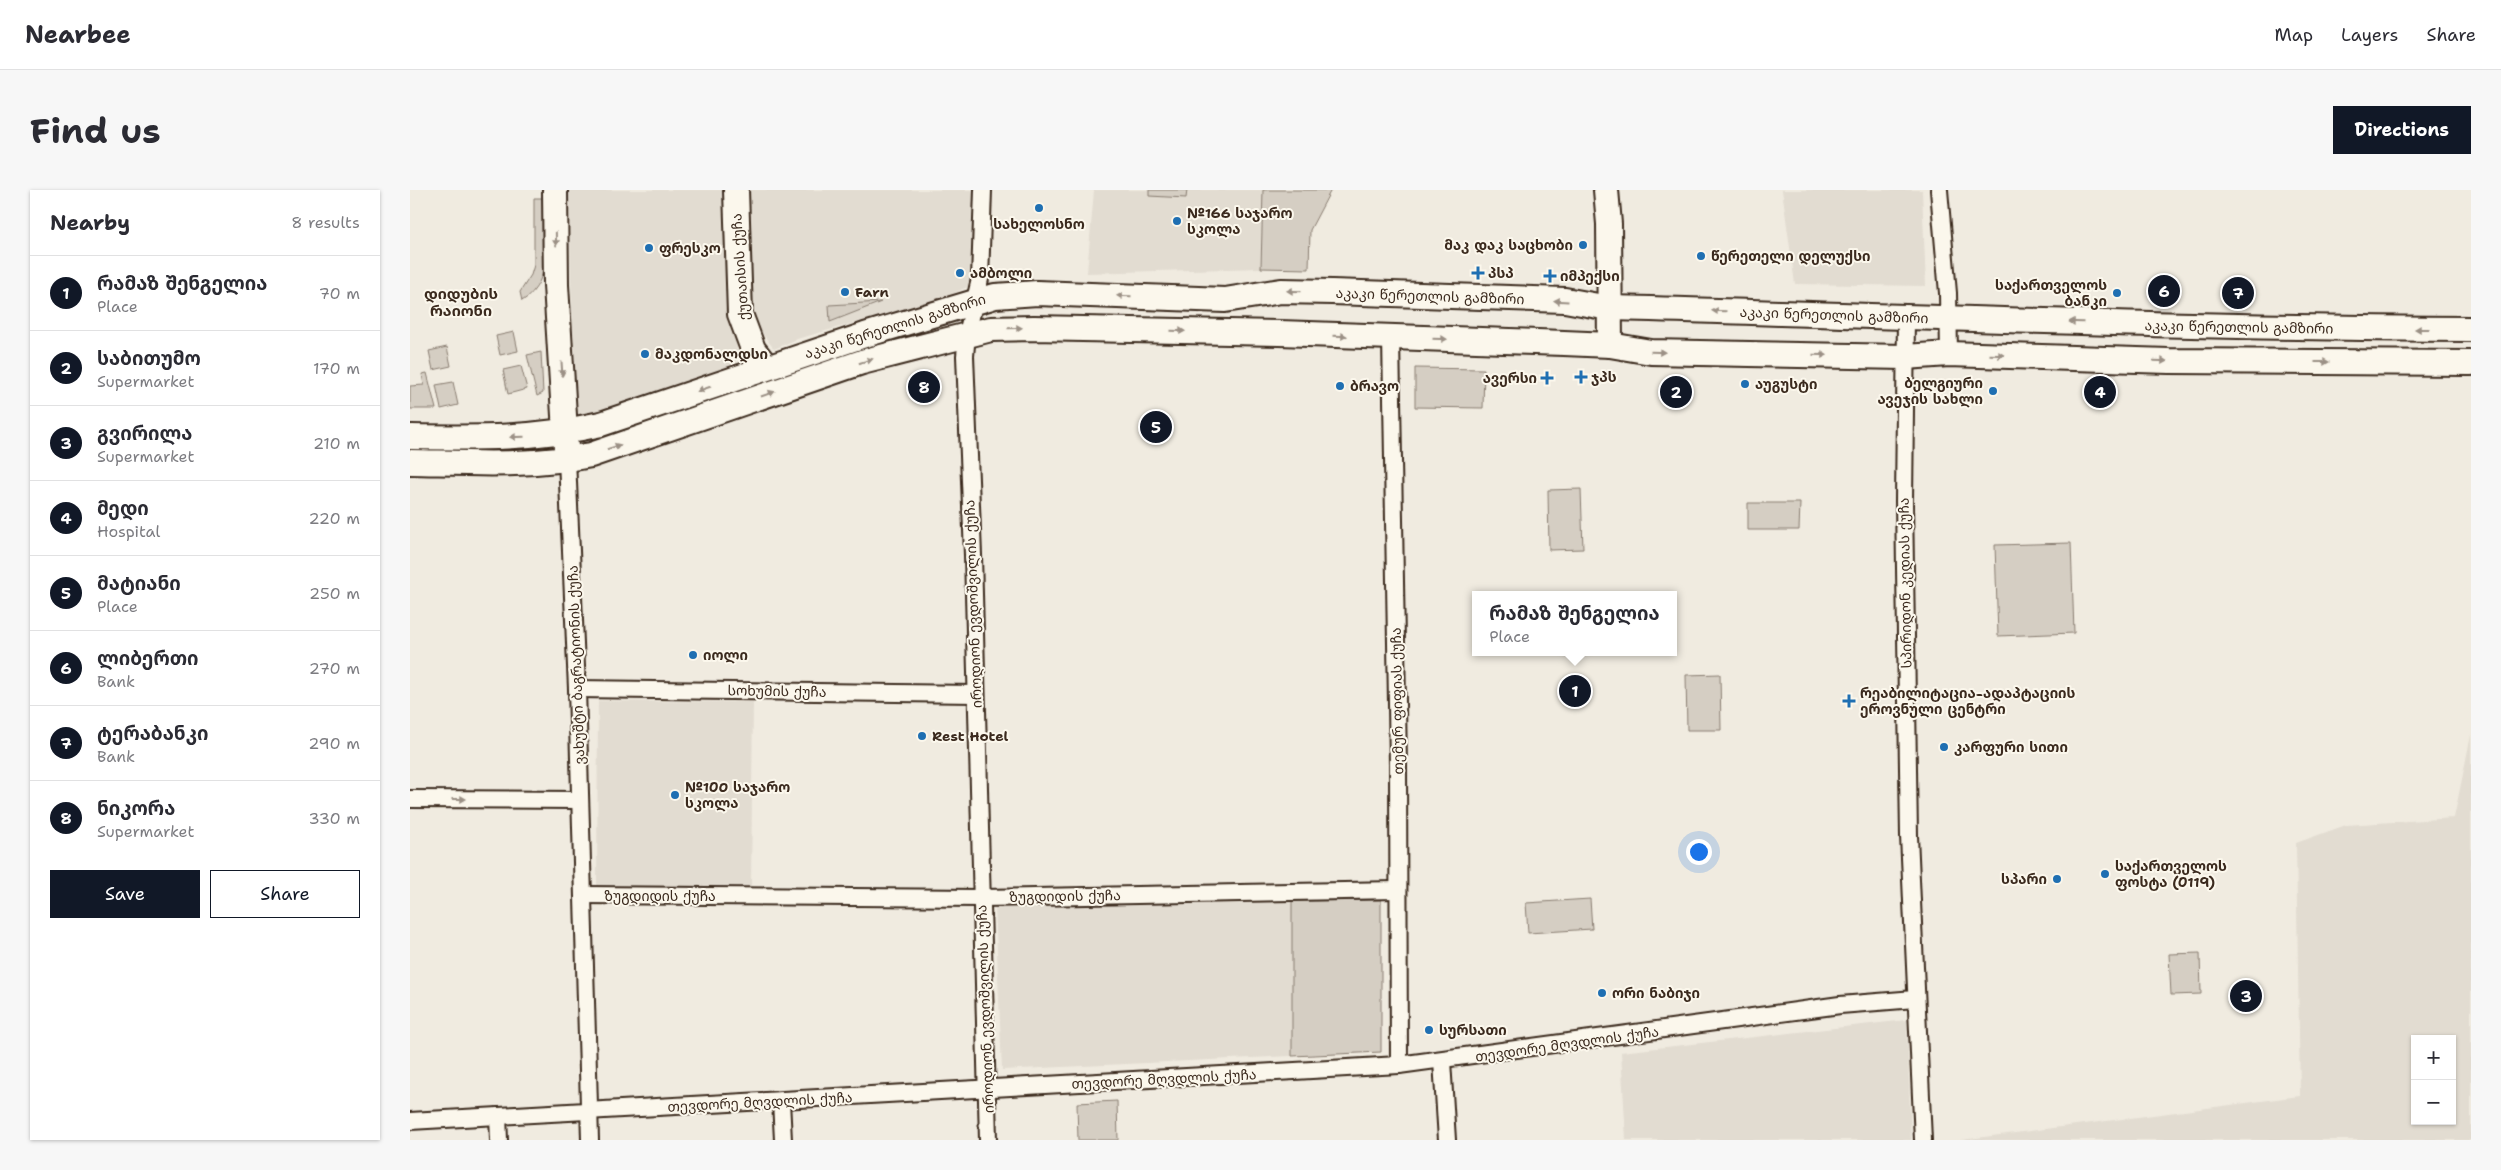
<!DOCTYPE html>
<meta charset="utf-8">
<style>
:root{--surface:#fff;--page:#f7f7f7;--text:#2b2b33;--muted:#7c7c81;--line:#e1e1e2;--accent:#111827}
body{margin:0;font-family:"Shantell Sans","Noto Sans Georgian",sans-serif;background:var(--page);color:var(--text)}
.controls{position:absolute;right:15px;bottom:15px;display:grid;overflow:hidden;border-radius:0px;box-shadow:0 1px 4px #0004}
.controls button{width:45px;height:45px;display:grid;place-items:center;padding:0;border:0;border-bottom:1px solid var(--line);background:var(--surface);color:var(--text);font:25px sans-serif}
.you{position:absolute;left:1288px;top:661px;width:18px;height:18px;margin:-12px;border:4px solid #fff;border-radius:50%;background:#1a73e8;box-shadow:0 0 0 8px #1a73e833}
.badge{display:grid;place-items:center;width:32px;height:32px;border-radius:50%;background:var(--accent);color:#fff;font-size:16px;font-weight:700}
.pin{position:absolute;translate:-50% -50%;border:2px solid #fff;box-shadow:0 1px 5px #0006}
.popup{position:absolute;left:1062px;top:401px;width:205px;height:65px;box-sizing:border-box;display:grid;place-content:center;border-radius:0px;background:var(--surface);filter:drop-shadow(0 1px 4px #0005);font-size:16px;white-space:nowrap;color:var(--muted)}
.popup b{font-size:19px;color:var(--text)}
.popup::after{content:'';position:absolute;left:50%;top:100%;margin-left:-10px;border:10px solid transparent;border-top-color:var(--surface)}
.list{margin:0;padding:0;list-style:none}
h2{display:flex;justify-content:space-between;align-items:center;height:65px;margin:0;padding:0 20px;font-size:21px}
h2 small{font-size:16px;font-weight:400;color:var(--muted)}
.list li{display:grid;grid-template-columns:32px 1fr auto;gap:15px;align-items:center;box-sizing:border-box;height:75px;padding:0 20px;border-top:1px solid var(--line)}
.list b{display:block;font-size:19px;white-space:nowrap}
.list p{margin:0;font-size:16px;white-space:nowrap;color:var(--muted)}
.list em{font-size:16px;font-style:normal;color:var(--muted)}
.actions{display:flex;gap:10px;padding:15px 20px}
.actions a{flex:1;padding:11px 0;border:1px solid var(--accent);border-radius:0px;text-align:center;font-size:18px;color:var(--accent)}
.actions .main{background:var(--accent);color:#fff}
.map{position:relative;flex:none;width:2061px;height:950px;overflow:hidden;border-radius:0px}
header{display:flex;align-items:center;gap:30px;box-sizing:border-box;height:70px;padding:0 25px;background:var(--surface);border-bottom:1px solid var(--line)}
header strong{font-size:24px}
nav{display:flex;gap:28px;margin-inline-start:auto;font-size:18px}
.intro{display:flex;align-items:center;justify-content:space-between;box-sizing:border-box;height:120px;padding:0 30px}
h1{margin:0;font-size:35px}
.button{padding:12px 22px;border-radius:0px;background:var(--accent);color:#fff;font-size:18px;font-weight:700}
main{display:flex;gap:30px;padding:0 30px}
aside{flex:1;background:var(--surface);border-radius:0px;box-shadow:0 1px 4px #0004}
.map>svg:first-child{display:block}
.built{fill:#e2dcd1;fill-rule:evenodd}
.green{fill:#d5cec3;stroke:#887c70}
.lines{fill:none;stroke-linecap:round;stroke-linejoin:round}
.street-casing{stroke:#3b2a1e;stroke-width:20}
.secondary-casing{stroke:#3b2a1e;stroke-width:28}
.street{stroke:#fbf7ec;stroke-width:16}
.secondary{stroke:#fbf7ec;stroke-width:24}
.oneway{fill:#9b9085}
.poi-dot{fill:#1f6fb2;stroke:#fbf7ec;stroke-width:2}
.labels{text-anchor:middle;stroke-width:4;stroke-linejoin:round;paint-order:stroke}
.poi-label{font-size:14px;font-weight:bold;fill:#3b2a1e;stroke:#fbf7ec;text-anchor:start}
.street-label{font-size:14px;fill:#3b2a1e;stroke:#fbf7ec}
.neighbourhood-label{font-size:15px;font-weight:bold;fill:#3b2a1e;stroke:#fbf7ec}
</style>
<header>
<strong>Nearbee</strong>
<nav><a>Map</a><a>Layers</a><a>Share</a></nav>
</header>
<div class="intro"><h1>Find us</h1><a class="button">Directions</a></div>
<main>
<aside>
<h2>Nearby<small>8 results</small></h2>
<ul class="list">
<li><span class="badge">1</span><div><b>რამაზ შენგელია</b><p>Place</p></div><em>70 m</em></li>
<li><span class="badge">2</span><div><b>საბითუმო</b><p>Supermarket</p></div><em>170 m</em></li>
<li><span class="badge">3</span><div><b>გვირილა</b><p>Supermarket</p></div><em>210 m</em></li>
<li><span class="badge">4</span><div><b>მედი</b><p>Hospital</p></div><em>220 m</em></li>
<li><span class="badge">5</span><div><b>მატიანი</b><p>Place</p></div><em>250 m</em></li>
<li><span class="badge">6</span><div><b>ლიბერთი</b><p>Bank</p></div><em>270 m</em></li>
<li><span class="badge">7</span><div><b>ტერაბანკი</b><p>Bank</p></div><em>290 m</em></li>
<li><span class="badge">8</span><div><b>ნიკორა</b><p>Supermarket</p></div><em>330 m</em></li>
</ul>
<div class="actions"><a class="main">Save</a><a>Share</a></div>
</aside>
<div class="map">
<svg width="2061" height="950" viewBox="0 0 2061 950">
<rect width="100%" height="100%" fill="#f0ebe0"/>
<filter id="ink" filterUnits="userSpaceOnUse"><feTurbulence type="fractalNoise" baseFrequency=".02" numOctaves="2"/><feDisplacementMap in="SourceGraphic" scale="10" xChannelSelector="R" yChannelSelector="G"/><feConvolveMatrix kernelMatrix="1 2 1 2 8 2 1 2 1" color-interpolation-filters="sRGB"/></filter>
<g filter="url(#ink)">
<g class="built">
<path d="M 159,0 L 324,0 L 327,170 L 319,178 L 173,229 L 164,223 Z"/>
<path d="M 340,0 L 566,0 L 564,94 L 533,108 L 387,149 L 364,159 L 341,128 Z"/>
<path d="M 684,0 L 853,0 L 851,78 L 677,83 Z"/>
<path d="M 1372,0 L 1512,0 L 1516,96 L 1385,94 Z"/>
<path d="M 188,511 L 343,512 L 341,698 L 187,697 Z"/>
<path d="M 2061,545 L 2061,950 L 1551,950 L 1890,906 L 1886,653 L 1936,635 L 2044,628 ZM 2005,849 L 2042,849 L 2042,931 L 2005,931 Z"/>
<path d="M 882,711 L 882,866 L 592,880 L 585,716 Z"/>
<path d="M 1497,830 L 1501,950 L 1216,950 L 1211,862 Z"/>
</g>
<g class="green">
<path d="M 739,0 L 777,0 L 776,8 L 739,6 Z"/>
<path d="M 853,0 L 921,0 L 900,40 L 899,79 L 851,78 Z"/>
<path d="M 124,8 L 135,8 C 135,41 145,91 112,111 L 110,102 L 121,85 L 124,75 Z"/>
<path d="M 471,112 L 420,132 L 419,115 Z"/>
<path d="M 104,142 L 108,161 L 90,165 L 86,146 Z"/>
<path d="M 37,157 L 41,176 L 23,180 L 19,161 Z"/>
<path d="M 131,162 L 133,203 L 127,206 L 117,165 Z"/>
<path d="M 111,176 L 117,199 L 98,204 L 93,180 Z"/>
<path d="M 1005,178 L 1074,179 L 1073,218 L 1005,217 Z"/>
<path d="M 17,183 L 26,219 L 0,219 L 0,196 L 14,195 L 12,184 Z"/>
<path d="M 43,192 L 48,215 L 31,219 L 26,195 Z"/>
<path d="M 1171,299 L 1173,359 L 1139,360 L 1138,300 Z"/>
<path d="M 1338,313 L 1390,313 L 1389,340 L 1338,340 Z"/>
<path d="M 1661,353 L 1664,443 L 1588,446 L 1585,355 Z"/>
<path d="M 1310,484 L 1311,540 L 1277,540 L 1276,485 Z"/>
<path d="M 1180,709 L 1182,739 L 1118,743 L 1116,713 Z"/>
<path d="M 971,710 L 971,862 L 882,866 L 882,711 Z"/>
<path d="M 1790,763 L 1791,804 L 1761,805 L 1759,764 Z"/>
<path d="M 707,911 L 708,950 L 668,950 L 667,913 Z"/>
</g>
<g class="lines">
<defs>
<g id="street">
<path d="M 573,0 L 570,89 L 557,144 L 555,166 L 563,365 L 578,950"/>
<path d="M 1529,0 L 1538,103 L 1539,164"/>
<path d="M 1496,127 L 1494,311 L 1499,646 L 1513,950"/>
<path d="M 981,147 L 988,575 L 989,875"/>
<path d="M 157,269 L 167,499 L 180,950"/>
<path d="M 167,499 L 566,504"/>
<path d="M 0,609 L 170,610"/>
<path d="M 173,705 L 572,708 L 987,700"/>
<path d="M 1032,871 L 1037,950"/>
<path d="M 371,911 L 373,950"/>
<path d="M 88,926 L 89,950"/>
<path d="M 0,931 L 989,875 L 1430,815 L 1505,809"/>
</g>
<g id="secondary">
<path d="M 145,0 L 146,95 L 156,258"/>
<path d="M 326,0 L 330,124 L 343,159 L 357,177"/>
<path d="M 1196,0 L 1199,34 L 1200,155"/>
<path d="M 0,247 C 67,248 125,249 191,234 L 455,145 L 585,106 L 627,103 L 815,110 L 871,101 L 922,102 L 1155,110 L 1199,118 L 1241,119 C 1515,127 1788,138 2061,139"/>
<path d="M 0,272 C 60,273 121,277 181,265 L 452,172 L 581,139 L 624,138 L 870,143 L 1154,153 L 1200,155 L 1241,162 L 1495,167 L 1539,164 L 1759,171 L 2061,173"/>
</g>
</defs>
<use href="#street" class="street-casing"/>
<use href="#secondary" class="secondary-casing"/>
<use href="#street" class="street"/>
<use href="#secondary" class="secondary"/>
</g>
<defs><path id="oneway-solid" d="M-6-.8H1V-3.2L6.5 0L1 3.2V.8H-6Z" transform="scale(1.25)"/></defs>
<g class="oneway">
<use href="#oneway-solid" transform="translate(146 49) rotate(89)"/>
<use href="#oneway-solid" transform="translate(884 101) rotate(-179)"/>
<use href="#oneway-solid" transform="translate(714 106) rotate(-178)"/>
<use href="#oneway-solid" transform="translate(1151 111) rotate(-176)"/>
<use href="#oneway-solid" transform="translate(1309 121) rotate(-178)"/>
<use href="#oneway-solid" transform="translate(1666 132) rotate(-178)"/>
<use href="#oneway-solid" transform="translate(605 138) rotate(-1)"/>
<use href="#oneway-solid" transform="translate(2012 139) rotate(-180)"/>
<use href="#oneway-solid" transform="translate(768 141) rotate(1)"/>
<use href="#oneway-solid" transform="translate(930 146) rotate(2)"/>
<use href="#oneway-solid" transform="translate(1030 149) rotate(2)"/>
<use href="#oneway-solid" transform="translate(1248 162) rotate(2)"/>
<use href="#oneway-solid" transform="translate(1410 165) rotate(1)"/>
<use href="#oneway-solid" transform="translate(1587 165) rotate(2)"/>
<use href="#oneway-solid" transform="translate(456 171) rotate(-17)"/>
<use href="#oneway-solid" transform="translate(1750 171) rotate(2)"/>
<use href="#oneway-solid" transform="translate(1912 172)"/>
<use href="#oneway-solid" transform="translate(152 179) rotate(86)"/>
<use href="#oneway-solid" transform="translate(294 199) rotate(161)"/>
<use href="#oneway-solid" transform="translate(358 204) rotate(-19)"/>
<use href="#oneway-solid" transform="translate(107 247) rotate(178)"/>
<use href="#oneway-solid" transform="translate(204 257) rotate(-18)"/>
<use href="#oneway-solid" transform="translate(49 609)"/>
</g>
</g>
<g class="poi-dot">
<circle cx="629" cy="18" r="5"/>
<circle cx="767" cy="31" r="5"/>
<circle cx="1173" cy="55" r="5"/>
<circle cx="239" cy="58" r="5"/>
<circle cx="1291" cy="66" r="5"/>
<circle cx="550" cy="83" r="5"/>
<path d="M1065.5 75.5h5v5h5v5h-5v5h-5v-5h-5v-5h5z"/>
<path d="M1137.5 78.5h5v5h5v5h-5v5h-5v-5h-5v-5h5z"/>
<circle cx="435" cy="102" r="5"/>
<circle cx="1707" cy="103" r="5"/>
<circle cx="235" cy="164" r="5"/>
<path d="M1168.5 179.5h5v5h5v5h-5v5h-5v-5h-5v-5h5z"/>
<path d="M1134.5 180.5h5v5h5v5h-5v5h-5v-5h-5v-5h5z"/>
<circle cx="1335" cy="194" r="5"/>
<circle cx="930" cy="196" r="5"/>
<circle cx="1583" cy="201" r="5"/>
<circle cx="283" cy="465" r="5"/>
<path d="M1436.5 503.5h5v5h5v5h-5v5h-5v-5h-5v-5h5z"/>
<circle cx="512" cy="546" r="5"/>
<circle cx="1534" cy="557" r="5"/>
<circle cx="265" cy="605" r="5"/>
<circle cx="1695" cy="684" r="5"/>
<circle cx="1647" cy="689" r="5"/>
<circle cx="1192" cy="803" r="5"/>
<circle cx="1019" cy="840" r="5"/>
</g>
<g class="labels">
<g class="poi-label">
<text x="777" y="28">№166 საჯარო<tspan x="777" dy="16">სკოლა</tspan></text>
<text x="629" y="39" text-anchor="middle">სახელოსნო</text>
<text x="1163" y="60" text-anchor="end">მაკ დაკ საცხობი</text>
<text x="249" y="63">ფრესკო</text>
<text x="1301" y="71">წერეთელი დელუქსი</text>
<text x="560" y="88">ამბოლი</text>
<text x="1078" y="88">პსპ</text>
<text x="1150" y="91">იმპექსი</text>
<text x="1697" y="100" text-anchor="end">საქართველოს<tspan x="1697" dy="16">ბანკი</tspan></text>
<text x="445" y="107">Farn</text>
<text x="245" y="169">მაკდონალდსი</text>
<text x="1181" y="192">ჯპს</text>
<text x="1127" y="193" text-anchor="end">ავერსი</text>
<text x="1573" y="198" text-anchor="end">ბელგიური<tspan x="1573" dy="16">ავეჯის სახლი</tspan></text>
<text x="1345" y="199">აუგუსტი</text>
<text x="940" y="201">ბრავო</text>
<text x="293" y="470">იოლი</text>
<text x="1450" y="508">რეაბილიტაცია-ადაპტაციის<tspan x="1450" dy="16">ეროვნული ცენტრი</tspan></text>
<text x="522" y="551">Rest Hotel</text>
<text x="1544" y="562">კარფური სითი</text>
<text x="275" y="602">№100 საჯარო<tspan x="275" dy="16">სკოლა</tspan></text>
<text x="1705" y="681">საქართველოს<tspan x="1705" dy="16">ფოსტა (0119)</tspan></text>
<text x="1637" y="694" text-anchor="end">სპარი</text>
<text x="1202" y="808">ორი ნაბიჯი</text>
<text x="1029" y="845">სურსათი</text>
</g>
<g class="street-label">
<text transform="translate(330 77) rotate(-94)" y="5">ქუთაისის ქუჩა</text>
<text transform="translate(1020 106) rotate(2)" y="5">აკაკი წერეთლის გამზირი</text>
<text transform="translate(1424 125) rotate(2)" y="5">აკაკი წერეთლის გამზირი</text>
<text transform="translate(485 136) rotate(-17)" y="5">აკაკი წერეთლის გამზირი</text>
<text transform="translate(1829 137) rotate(1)" y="5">აკაკი წერეთლის გამზირი</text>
<text transform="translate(1495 393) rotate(-91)" y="5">სპირიდონ კედიას ქუჩა</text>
<text transform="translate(563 414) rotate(-92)" y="5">იროდიონ ევდოშვილის ქუჩა</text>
<text transform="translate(166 475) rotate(-92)" y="5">ვახუშტი ბაგრატიონის ქუჩა</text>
<text transform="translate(367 501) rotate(1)" y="5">სოხუმის ქუჩა</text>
<text transform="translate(987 511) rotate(-91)" y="5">თემურ ფიფიას ქუჩა</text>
<text x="250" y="711">ზუგდიდის ქუჩა</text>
<text transform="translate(655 706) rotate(-1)" y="5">ზუგდიდის ქუჩა</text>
<text transform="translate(575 819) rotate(-92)" y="5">იროდიონ ევდოშვილის ქუჩა</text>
<text transform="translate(1157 854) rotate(-8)" y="5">თევდორე მღვდლის ქუჩა</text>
<text transform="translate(754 889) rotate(-3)" y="5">თევდორე მღვდლის ქუჩა</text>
<text transform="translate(350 912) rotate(-3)" y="5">თევდორე მღვდლის ქუჩა</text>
</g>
<g class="neighbourhood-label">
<text x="51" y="109">დიდუბის<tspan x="51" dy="17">რაიონი</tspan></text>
</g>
</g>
</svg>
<div class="controls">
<button>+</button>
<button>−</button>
</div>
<div class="you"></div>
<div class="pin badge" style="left:1165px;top:501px">1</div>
<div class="popup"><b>რამაზ შენგელია</b>Place</div>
<div class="pin badge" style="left:1266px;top:202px">2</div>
<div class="pin badge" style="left:1836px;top:806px">3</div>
<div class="pin badge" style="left:1690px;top:202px">4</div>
<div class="pin badge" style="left:746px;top:237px">5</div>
<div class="pin badge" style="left:1754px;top:101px">6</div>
<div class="pin badge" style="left:1828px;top:103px">7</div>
<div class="pin badge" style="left:514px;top:197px">8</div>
</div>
</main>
